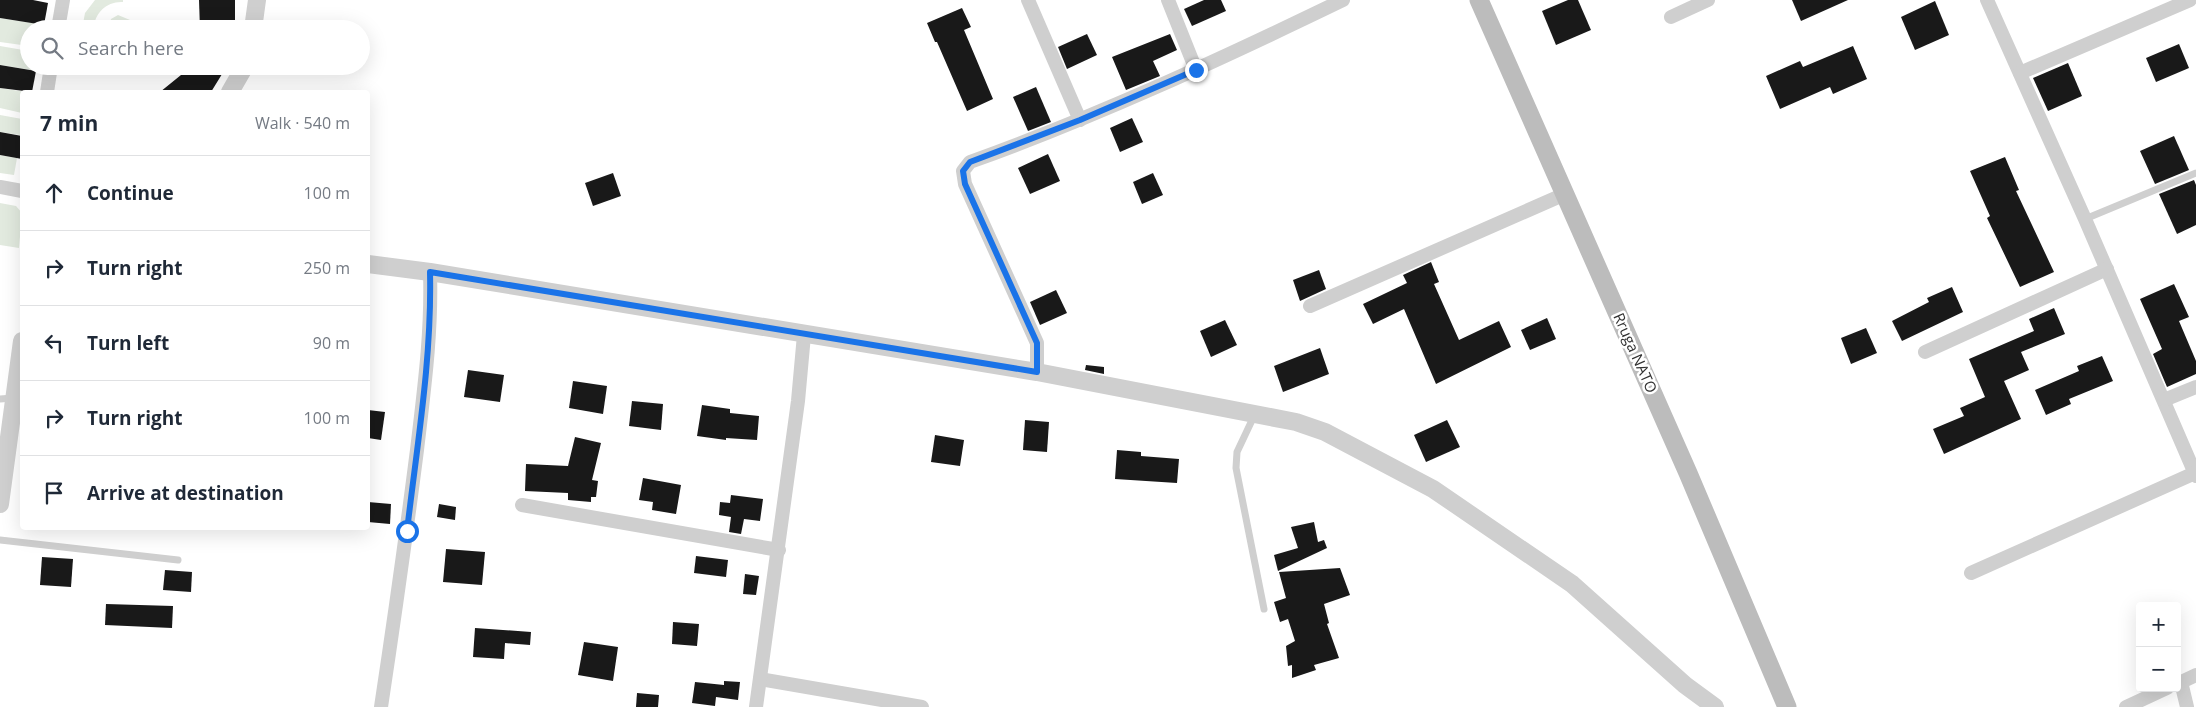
<!DOCTYPE html>
<meta charset="utf-8">
<style>
:root{--surface:#fff;--page:#f2f2f3;--text:#1f2937;--muted:#747a83;--line:#e0e1e3}
body{margin:0;font-family:"Open Sans",sans-serif;background:var(--page);color:var(--text)}
.controls{position:absolute;right:15px;bottom:15px;display:grid;overflow:hidden;border-radius:5px;box-shadow:0 5px 20px #0002}
.controls button{width:45px;height:45px;display:grid;place-items:center;padding:0;border:0;border-bottom:1px solid var(--line);background:var(--surface);color:var(--text);font:25px sans-serif}
.stop{position:absolute;width:15px;height:15px;margin:-11px;border:4px solid #1a73e8;border-radius:50%;background:#fff}
.stop.end{background:#1a73e8;border-color:#fff;box-shadow:0 1px 5px #0008}
.list{margin:0;padding:0;list-style:none}
h2{display:flex;justify-content:space-between;align-items:center;height:65px;margin:0;padding:0 20px;font-size:21px}
h2 small{font-size:16px;font-weight:400;color:var(--muted)}
.list li{display:grid;grid-template-columns:32px 1fr auto;gap:15px;align-items:center;box-sizing:border-box;height:75px;padding:0 20px;border-top:1px solid var(--line)}
.list b{display:block;font-size:19px;white-space:nowrap}
.list em{font-size:16px;font-style:normal;color:var(--muted)}
.icon{flex:none;width:28px;height:28px;fill:none;stroke:currentColor;stroke-width:2;stroke-linecap:round;stroke-linejoin:round}
.map{position:relative;flex:none;width:2196px;height:707px;overflow:hidden}
.search{position:absolute;background:var(--surface);box-shadow:0 5px 20px #0002;left:20px;top:20px;width:350px;height:55px;display:flex;align-items:center;gap:12px;box-sizing:border-box;padding:0 18px;border-radius:28px;color:var(--muted);font-size:19px}
.panel{position:absolute;background:var(--surface);box-shadow:0 5px 20px #0002;left:20px;top:90px;width:350px;height:440px;border-radius:5px}
.map>svg:first-child{display:block}
.green{fill:#e2eadf}
.building{fill:#191919}
.lines{fill:none;stroke-linecap:round;stroke-linejoin:round}
.service{stroke:#cfcfcf;stroke-width:7}
.minor{stroke:#cfcfcf;stroke-width:14}
.tertiary{stroke:#cfcfcf;stroke-width:18}
.secondary{stroke:#bcbcbc;stroke-width:19}
.route{stroke:#1a73e8;stroke-width:6}
.labels{text-anchor:middle;stroke-width:5;stroke-linejoin:round;paint-order:stroke}
.street-label{font-size:15px;fill:#323232;stroke:#fff}
</style>
<div class="map">
<svg width="2196" height="707" viewBox="0 0 2196 707">
<rect width="100%" height="100%" fill="#fff"/>
<g class="green">
<path d="M 95,0 L 123,0 L 123,2 C 107,1 94,13 94,29 L 82,29 L 85,13 Z"/>
<path d="M 118,15 L 130,20 L 133,29 L 108,29 L 111,19 Z"/>
<path d="M 0,18 L 39,24 L 38,29 L 29,29 L 29,46 L 0,42 Z"/>
<path d="M 0,46 L 29,51 L 31,70 L 0,65 Z"/>
<path d="M 0,88 L 26,92 L 22,92 L 22,113 L 0,108 Z"/>
<path d="M 0,115 L 22,119 L 20,135 L 0,132 Z"/>
<path d="M 0,155 L 17,158 L 14,175 L 0,173 Z"/>
<path d="M 0,203 L 16,206 L 22,213 L 19,248 L 0,245 Z"/>
</g>
<g class="building">
<path d="M 0,0 L 33,0 L 48,3 L 44,25 L 0,18 Z"/>
<path d="M 199,0 L 235,0 L 235,29 L 200,29 Z"/>
<path d="M 1204,0 L 1221,0 L 1226,11 L 1192,26 L 1184,9 Z"/>
<path d="M 1568,0 L 1578,0 L 1591,30 L 1556,45 L 1542,11 Z"/>
<path d="M 1792,0 L 1848,0 L 1801,21 Z"/>
<path d="M 1935,1 L 1949,35 L 1915,50 L 1901,17 Z"/>
<path d="M 962,8 L 971,27 L 964,30 L 993,99 L 967,111 L 937,42 L 935,42 L 927,23 Z"/>
<path d="M 1087,34 L 1097,55 L 1067,69 L 1058,47 Z"/>
<path d="M 1170,34 L 1177,50 L 1153,61 L 1160,76 L 1126,90 L 1112,57 Z"/>
<path d="M 2179,44 L 2189,68 L 2156,82 L 2146,58 Z"/>
<path d="M 1853,46 L 1867,79 L 1833,94 L 1830,87 L 1780,109 L 1766,76 L 1800,61 L 1803,67 Z"/>
<path d="M 2068,63 L 2082,96 L 2048,111 L 2033,78 Z"/>
<path d="M 0,65 L 36,71 L 32,92 L 0,88 Z"/>
<path d="M 186,66 L 227,66 L 211,92 L 160,92 L 181,75 Z"/>
<path d="M 1036,87 L 1051,122 L 1028,131 L 1013,97 Z"/>
<path d="M 1132,118 L 1143,142 L 1120,152 L 1110,128 Z"/>
<path d="M 0,132 L 22,136 L 22,159 L 0,155 Z"/>
<path d="M 2174,136 L 2189,170 L 2155,184 L 2140,151 Z"/>
<path d="M 1048,154 L 1060,181 L 1030,194 L 1018,168 Z"/>
<path d="M 2005,157 L 2019,190 L 2016,191 L 2054,272 L 2020,287 L 1987,218 L 1990,216 L 1970,171 Z"/>
<path d="M 613,173 L 621,196 L 593,206 L 585,183 Z"/>
<path d="M 1153,173 L 1163,195 L 1142,204 L 1133,182 Z"/>
<path d="M 2194,180 L 2196,185 L 2196,225 L 2177,234 L 2159,194 Z"/>
<path d="M 1431,262 L 1439,282 L 1434,284 L 1459,340 L 1499,321 L 1511,347 L 1436,384 L 1404,309 L 1373,324 L 1363,304 L 1407,283 L 1403,275 Z"/>
<path d="M 1319,270 L 1326,289 L 1300,301 L 1293,280 Z"/>
<path d="M 2174,284 L 2189,317 L 2179,321 L 2196,361 L 2196,374 L 2167,387 L 2153,354 L 2162,349 L 2140,299 Z"/>
<path d="M 1952,287 L 1963,312 L 1902,341 L 1892,321 L 1929,302 L 1927,298 Z"/>
<path d="M 1056,290 L 1067,313 L 1040,325 L 1030,302 Z"/>
<path d="M 2054,308 L 2065,334 L 2021,352 L 2029,370 L 2004,381 L 2021,419 L 1944,454 L 1933,429 L 1964,416 L 1960,408 L 1985,397 L 1969,359 L 2034,331 L 2029,319 Z"/>
<path d="M 1547,318 L 1556,339 L 1530,350 L 1521,330 Z"/>
<path d="M 1225,320 L 1237,345 L 1211,357 L 1200,331 Z"/>
<path d="M 1866,328 L 1877,353 L 1851,364 L 1841,338 Z"/>
<path d="M 1320,348 L 1329,374 L 1283,392 L 1274,366 Z"/>
<path d="M 2102,356 L 2113,381 L 2069,399 L 2071,404 L 2046,415 L 2035,390 L 2079,371 L 2077,366 Z"/>
<path d="M 1086,365 L 1104,367 L 1104,374 L 1085,370 Z"/>
<path d="M 468,370 L 504,375 L 500,402 L 464,397 Z"/>
<path d="M 573,381 L 607,386 L 603,414 L 569,408 Z"/>
<path d="M 632,401 L 663,404 L 661,430 L 629,426 Z"/>
<path d="M 702,405 L 730,409 L 730,413 L 759,416 L 757,440 L 726,438 L 726,440 L 697,436 Z"/>
<path d="M 368,410 L 385,412 L 381,440 L 368,438 Z"/>
<path d="M 1025,420 L 1049,422 L 1047,452 L 1023,450 Z"/>
<path d="M 1447,420 L 1460,447 L 1426,462 L 1414,435 Z"/>
<path d="M 935,435 L 964,440 L 960,466 L 931,462 Z"/>
<path d="M 575,437 L 601,443 L 592,480 L 598,481 L 596,497 L 591,497 L 591,502 L 568,500 L 568,493 L 525,491 L 526,464 L 568,466 Z"/>
<path d="M 1117,450 L 1141,452 L 1141,456 L 1179,459 L 1177,483 L 1115,479 Z"/>
<path d="M 643,478 L 681,485 L 676,514 L 652,510 L 653,502 L 639,500 Z"/>
<path d="M 731,495 L 763,499 L 760,521 L 744,519 L 741,534 L 729,532 L 731,517 L 719,515 L 720,502 L 730,503 Z"/>
<path d="M 368,502 L 391,504 L 390,524 L 368,522 Z"/>
<path d="M 439,504 L 456,507 L 455,520 L 437,517 Z"/>
<path d="M 1314,522 L 1318,542 L 1324,540 L 1327,548 L 1278,571 L 1274,555 L 1298,548 L 1291,527 Z"/>
<path d="M 446,549 L 485,552 L 482,585 L 443,582 Z"/>
<path d="M 696,556 L 728,560 L 726,577 L 694,573 Z"/>
<path d="M 42,557 L 73,559 L 71,587 L 40,585 Z"/>
<path d="M 1340,568 L 1350,595 L 1324,604 L 1329,623 L 1327,624 L 1339,658 L 1314,665 L 1316,670 L 1292,678 L 1292,665 L 1288,666 L 1286,646 L 1295,641 L 1288,619 L 1280,622 L 1274,602 L 1286,598 L 1279,572 Z"/>
<path d="M 165,570 L 192,572 L 191,592 L 163,590 Z"/>
<path d="M 745,574 L 759,576 L 756,595 L 743,594 Z"/>
<path d="M 106,604 L 173,606 L 172,628 L 105,625 Z"/>
<path d="M 673,622 L 699,624 L 697,646 L 672,644 Z"/>
<path d="M 475,628 L 531,632 L 530,645 L 505,643 L 504,659 L 473,657 Z"/>
<path d="M 584,642 L 618,647 L 613,681 L 578,675 Z"/>
<path d="M 724,681 L 740,682 L 738,700 L 716,697 L 715,706 L 692,703 L 695,682 L 724,685 Z"/>
<path d="M 637,693 L 659,695 L 658,707 L 636,707 Z"/>
</g>
<g class="lines">
<g class="service">
<path d="M 2085,219 L 2196,173"/>
<path d="M 0,399 L 13,398"/>
<path d="M 1254,416 L 1237,452 L 1236,468 L 1264,609"/>
<path d="M 0,540 L 178,560"/>
</g>
<g class="minor">
<path d="M 1028,0 L 1080,120"/>
<path d="M 1168,0 L 1196,70"/>
<path d="M 1987,0 L 2085,219 L 2196,476"/>
<path d="M 1671,17 L 1708,0"/>
<path d="M 58,29 L 63,0"/>
<path d="M 2020,73 L 2190,0"/>
<path d="M 47,92 L 51,66"/>
<path d="M 0,187 L 22,191"/>
<path d="M 1310,306 L 1565,194"/>
<path d="M 1925,352 L 2107,269"/>
<path d="M 1037,372 L 1037,343 L 965,184 L 963,171 L 970,162 C 1098,116 1221,59 1343,0"/>
<path d="M 2164,400 L 2196,387"/>
<path d="M 522,505 L 779,550"/>
<path d="M 1971,573 L 2195,473"/>
<path d="M 760,679 L 922,707"/>
<path d="M 2181,682 L 2187,707"/>
<path d="M 2177,684 L 2196,675"/>
<path d="M 381,707 C 394,621 406,536 417,450 C 424,390 432,332 430,272"/>
<path d="M 756,707 L 798,401 L 804,335"/>
<path d="M 2126,707 L 2167,688"/>
</g>
<g class="tertiary">
<path d="M 253,29 L 257,0"/>
<path d="M 230,92 L 245,66"/>
<path d="M 368,264 L 430,272 L 1037,372 L 1296,422 L 1325,432 L 1433,489 L 1572,584 L 1685,685 L 1715,707"/>
<path d="M 0,504 L 22,341"/>
</g>
<path class="secondary" d="M 1479,0 L 1688,473 L 1787,707"/>
</g>
<g class="lines">
<path class="route" d="M 407,531 C 417,445 432,359 430,272 L 1037,372 L 1037,343 L 965,184 L 963,171 L 970,162 L 1080,120 L 1196,70"/>
</g>
<g class="labels">
<g class="street-label">
<text transform="translate(1635 353) rotate(66)" y="5">Rruga NATO</text>
</g>
</g>
</svg>
<div class="controls">
<button>+</button>
<button>−</button>
</div>
<div class="stop" style="left:407px;top:531px"></div>
<div class="stop end" style="left:1196px;top:70px"></div>
<div class="search"><svg class="icon" aria-label="search" viewBox="0 0 24 24"><circle cx="10" cy="10" r="6"/><path d="M15 15l6 6"/></svg>Search here</div>
<section class="panel">
<h2>7 min<small>Walk · 540 m</small></h2>
<ul class="list">
<li><svg class="icon" aria-label="ahead" viewBox="0 0 24 24"><path d="M12 20V5M6 11l6-6 6 6"/></svg><div><b>Continue</b></div><em>100 m</em></li>
<li><svg class="icon" aria-label="right" viewBox="0 0 24 24"><path d="M7 20v-9h11M14 6l5 5-5 5"/></svg><div><b>Turn right</b></div><em>250 m</em></li>
<li><svg class="icon" aria-label="left" viewBox="0 0 24 24"><path d="M17 20v-9H6M10 6l-5 5 5 5"/></svg><div><b>Turn left</b></div><em>90 m</em></li>
<li><svg class="icon" aria-label="right" viewBox="0 0 24 24"><path d="M7 20v-9h11M14 6l5 5-5 5"/></svg><div><b>Turn right</b></div><em>100 m</em></li>
<li><svg class="icon" aria-label="arrive" viewBox="0 0 24 24"><path d="M6 21V4h12l-3 4 3 4H6"/></svg><div><b>Arrive at destination</b></div></li>
</ul>
</section>
</div>
